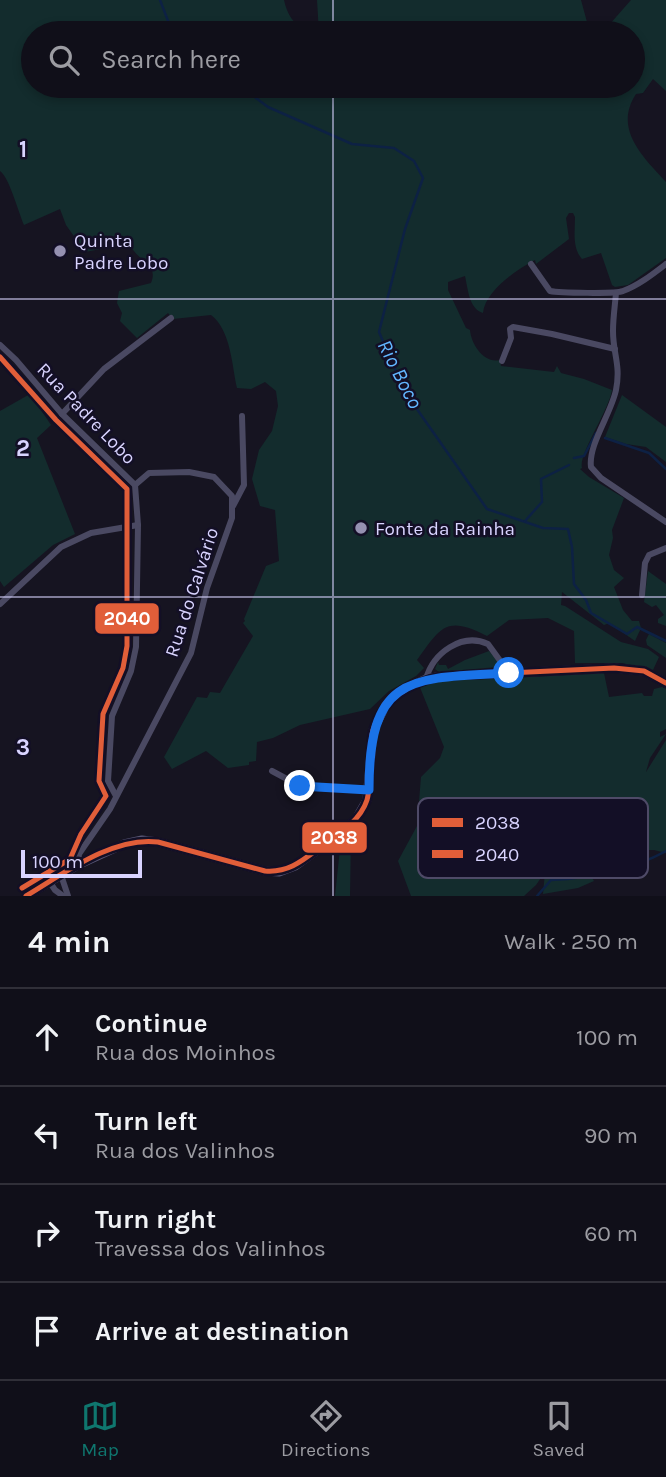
<!DOCTYPE html>
<meta charset="utf-8">
<style>
:root{--surface:#100f19;--page:#191822;--text:#f1f3f6;--muted:#9c9ca2;--line:#302f38;--accent:#0f766e}
body{margin:0;font-family:Karla,sans-serif;background:var(--page);color:var(--text)}
.scale{position:absolute;left:21px;bottom:18px;width:121px;box-sizing:border-box;padding-left:7px;border:4px solid #d9d4ff;border-top:0;font-size:19px;line-height:24px;white-space:nowrap;color:#d9d4ff;-webkit-text-stroke:5px #130f26;paint-order:stroke}
.stop{position:absolute;width:21px;height:21px;margin:-16px;border:5px solid #1a73e8;border-radius:50%;background:#fff}
.stop.end{background:#1a73e8;border-color:#fff;box-shadow:0 2px 7px #0008}
.list{margin:0;padding:0;list-style:none}
h2{display:flex;justify-content:space-between;align-items:center;height:91px;margin:0;padding:0 28px;font-size:30px}
h2 small{font-size:23px;font-weight:400;color:var(--muted)}
.list li{display:grid;grid-template-columns:46px 1fr auto;gap:21px;align-items:center;box-sizing:border-box;height:98px;padding:0 28px;border-top:2px solid var(--line)}
.list b{display:block;font-size:26px;white-space:nowrap}
.list p{margin:0;font-size:23px;white-space:nowrap;color:var(--muted)}
.list em{font-size:23px;font-style:normal;color:var(--muted)}
.icon{flex:none;width:38px;height:38px;fill:none;stroke:currentColor;stroke-width:2;stroke-linecap:round;stroke-linejoin:round}
.map{position:relative;flex:none;width:666px;height:896px;overflow:hidden}
.search{position:absolute;background:var(--surface);box-shadow:0 4px 10px #0003;left:21px;right:21px;top:21px;height:77px;display:flex;align-items:center;gap:18px;box-sizing:border-box;padding:0 24px;border-radius:38px;color:var(--muted);font-size:26px}
.sheet{height:483px;background:var(--surface)}
nav{display:flex;justify-content:space-around;align-items:center;box-sizing:border-box;height:98px;border-top:2px solid var(--line);background:var(--surface);font-size:19px;color:var(--muted)}
nav a{display:grid;justify-items:center;gap:4px}
nav .on{color:var(--accent)}
.map>svg:first-child{display:block}
.green{fill:#132c2d}
.lines{fill:none;stroke-linecap:round;stroke-linejoin:round}
.stream{stroke:#0d2144;stroke-width:2.5}
.street{stroke:#4a4962;stroke-width:6}
.secondary{stroke:#575674;stroke-width:9}
.bus-1-casing{stroke:#130f26;stroke-width:10}
.bus-2-casing{stroke:#130f26;stroke-width:10}
.bus-1{stroke:#e15e39;stroke-width:5}
.bus-2{stroke:#e15e39;stroke-width:5}
.route{stroke:#1a73e8;stroke-width:9}
.grid{fill:none;stroke:#d9d4ff;stroke-width:2;stroke-opacity:0.55}
.poi-dot{fill:#9591b1;stroke:#130f26;stroke-width:2.5}
.labels{text-anchor:middle;stroke-width:5;stroke-linejoin:round;paint-order:stroke}
.poi-label{font-size:19px;fill:#d9d4ff;stroke:#130f26;text-anchor:start}
.street-label{font-size:19px;fill:#d9d4ff;stroke:#130f26}
.water-label{font-size:21px;font-style:italic;fill:#62b6ff;stroke:#130f26}
.key{fill:#130f26;stroke:#4e4a67;stroke-width:2}
.key-label{font-size:19px;fill:#d9d4ff}
.grid-label{font-size:23px;text-anchor:middle;font-weight:bold;fill:#d9d4ff;stroke:#130f26;stroke-width:5;stroke-linejoin:round;paint-order:stroke}
.line-badge{stroke:#130f26;stroke-width:2.5}
.badge-label{font-size:19px;text-anchor:middle;font-weight:bold;fill:#fff}
</style>
<div class="map">
<svg width="666" height="896" viewBox="0 0 666 896">
<rect width="100%" height="100%" fill="#161421"/>
<g class="green">
<path d="M 0,0 L 284,0 C 287,15 294,23 305,33 L 33,33 L 33,86 L 373,86 L 381,88 L 379,86 L 633,86 L 633,33 L 602,33 L 631,0 L 666,0 L 666,91 L 653,79 L 643,93 L 636,94 C 613,129 643,157 666,182 L 666,258 L 628,285 L 615,287 L 612,285 L 601,253 L 582,259 C 572,248 575,231 575,217 L 573,213 L 569,213 L 566,218 L 569,239 L 536,264 L 535,260 C 516,270 485,291 483,313 C 469,309 468,289 465,276 L 448,282 L 448,290 L 466,328 L 470,330 C 471,344 484,364 500,360 L 501,366 L 554,372 L 557,366 L 561,373 L 584,379 L 612,390 C 609,410 578,455 582,468 L 580,469 L 589,477 L 624,498 L 612,530 L 613,538 L 609,555 L 614,570 L 624,578 L 614,587 L 623,610 L 632,621 L 639,621 L 641,628 L 635,641 L 609,623 L 604,625 L 562,592 L 561,605 L 565,606 L 621,642 L 648,649 L 659,657 L 653,670 L 622,663 L 575,663 L 574,631 L 548,618 L 509,620 L 487,636 C 446,615 441,627 417,660 L 424,668 L 416,676 L 389,691 L 370,709 L 300,725 L 273,738 L 257,742 L 256,761 L 249,762 L 249,765 L 228,768 L 206,751 L 172,769 L 164,757 L 197,697 L 207,698 L 210,692 L 220,693 L 253,636 L 243,623 L 245,621 L 244,619 L 266,566 L 279,561 L 275,510 L 260,506 L 252,479 L 259,450 L 272,431 L 278,406 L 276,391 L 265,382 L 251,389 L 237,388 C 232,366 231,330 211,315 L 173,319 L 168,313 L 137,338 L 120,321 L 122,313 L 117,303 L 119,291 L 151,283 C 158,266 143,263 134,251 C 130,247 127,241 124,237 L 101,249 L 85,252 L 66,225 L 60,209 L 24,225 C 18,211 9,177 0,171 Z"/>
<path d="M 317,0 L 581,0 L 590,33 L 319,33 Z"/>
<path d="M 30,394 L 51,425 L 37,438 L 75,534 L 53,545 L 4,587 L 0,581 L 0,411 Z"/>
<path d="M 622,395 L 666,427 L 666,462 L 646,447 L 626,444 L 605,437 Z"/>
<path d="M 648,571 L 666,584 L 666,626 L 658,623 L 658,619 L 664,615 L 656,605 L 652,607 L 644,602 Z"/>
<path d="M 649,634 L 666,643 L 666,658 L 647,645 L 646,640 Z"/>
<path d="M 489,651 L 498,661 L 498,667 L 439,672 L 435,669 L 438,662 L 439,665 L 446,665 L 448,669 L 465,660 Z"/>
<path d="M 604,673 L 609,697 L 642,693 L 644,696 L 652,696 L 654,689 L 662,687 L 666,689 L 666,729 L 660,732 L 660,737 L 666,734 L 650,758 L 646,772 L 666,740 L 666,853 L 654,850 L 637,850 L 634,863 L 603,808 C 589,813 569,822 562,836 L 564,835 L 594,881 L 578,888 L 543,894 L 545,872 L 536,885 L 524,896 L 411,896 L 398,861 L 417,826 L 421,777 L 440,758 L 444,747 L 419,685 L 436,679 L 471,680 Z"/>
<path d="M 351,833 L 350,896 L 335,896 L 341,839 Z"/>
</g>
<g class="lines">
<g class="stream">
<path d="M 160,0 L 170,26 L 187,33"/>
<path d="M 240,86 L 268,107 L 352,144 L 394,148 L 414,161 L 423,178 L 405,229 L 379,332 L 405,392 L 487,509 L 543,528 L 568,529 L 572,547 L 574,584 L 586,600 L 591,613 L 627,634 L 637,627 L 666,641"/>
<path d="M 605,438 L 649,453 L 666,469"/>
<path d="M 574,458 L 584,456 L 596,433"/>
<path d="M 525,521 L 542,502 L 541,479 L 569,465"/>
<path d="M 537,896 L 551,880 C 591,878 631,870 666,851"/>
</g>
<g class="street">
<path d="M 531,264 L 550,291 C 559,293 617,294 623,291 C 639,285 653,274 666,264"/>
<path d="M 616,293 C 615,305 613,318 613,331 C 613,354 621,365 616,390 C 611,414 588,445 591,467 L 601,478 L 666,522"/>
<path d="M 0,345 L 16,360 L 62,414 L 135,485 L 138,525 L 136,647 L 131,671 L 112,716 L 108,781 L 116,796"/>
<path d="M 502,361 L 511,338 L 510,329 L 513,327 L 552,334 L 615,349"/>
<path d="M 62,414 L 104,369 L 171,318"/>
<path d="M 233,506 L 244,485 L 242,416"/>
<path d="M 642,595 L 645,563 L 649,555 L 666,548"/>
<path d="M 0,604 L 61,547 L 91,533 L 138,525"/>
<path d="M 426,679 C 433,653 462,632 488,644 L 509,673"/>
<path d="M 272,771 L 300,786 L 369,790"/>
<path d="M 78,865 L 79,854 L 110,809 L 191,653 L 207,588 L 232,518 L 232,496 L 214,477 L 189,472 L 149,473 L 135,485"/>
<path d="M 61,875 L 68,896"/>
<path d="M 49,881 L 55,890 L 63,896"/>
</g>
<path class="secondary" d="M 26,896 L 78,865 L 124,844 L 142,840 L 158,842 L 265,871 L 279,872 L 295,866 L 342,832 L 356,819 L 367,800 L 373,730 L 386,705 L 401,691 L 426,679 L 442,676 L 614,668 L 644,671 L 666,683"/>
<defs>
<path id="bus-1" d="M 26,896 C 63,874 113,836 158,842 L 265,871 C 287,873 301,862 318,849 C 336,836 360,822 367,800 C 370,790 369,777 370,767 C 371,756 370,741 373,730 C 383,698 412,682 442,676 L 614,668 L 644,671 L 666,683"/>
<path id="bus-2" d="M 0,357 L 56,420 L 127,489 L 127,646 L 123,668 L 103,714 L 99,781 L 106,796 L 81,834 L 70,859 L 22,888"/>
</defs>
<use href="#bus-1" class="bus-1-casing"/>
<use href="#bus-2" class="bus-2-casing"/>
<use href="#bus-1" class="bus-1"/>
<use href="#bus-2" class="bus-2"/>
</g>
<g class="lines">
<path class="route" d="M 300,786 L 369,790 C 369,674 410,678 509,673"/>
</g>
<path class="grid" d="M 333,0 L 333,33M 333,86 L 333,896M 0,299 L 666,299M 0,597 L 666,597"/>
<g class="poi-dot">
<circle cx="60" cy="251" r="7"/>
<circle cx="361" cy="528" r="7"/>
</g>
<g class="labels">
<g class="poi-label">
<text x="74" y="247">Quinta<tspan x="74" dy="22">Padre Lobo</tspan></text>
<text x="375" y="535">Fonte da Rainha</text>
</g>
<g class="street-label">
<text transform="translate(87 413) rotate(46)" y="7">Rua Padre Lobo</text>
<text transform="translate(191 592) rotate(-72)" y="7">Rua do Calvário</text>
</g>
<g class="water-label">
<text transform="translate(400 374) rotate(63)" y="7">Rio Boco</text>
</g>
</g>
<rect x="418" y="798" width="230" height="80" rx="10" class="key"/>
<rect x="432" y="818" width="31" height="9" fill="#e15e39"/>
<rect x="432" y="850" width="31" height="8" fill="#e15e39"/>
<g class="key-label">
<text x="475" y="829">2038</text>
<text x="475" y="861">2040</text>
</g>
<g class="grid-label">
<text x="23" y="157">1</text>
<text x="23" y="456">2</text>
<text x="23" y="755">3</text>
</g>
<g class="line-badge">
<rect x="94" y="602" width="66" height="33" rx="7" fill="#e15e39"/>
<rect x="301" y="821" width="67" height="33" rx="7" fill="#e15e39"/>
</g>
<g class="badge-label">
<text x="127" y="625">2040</text>
<text x="334" y="844">2038</text>
</g>
</svg>
<div class="scale">100 m</div>
<div class="stop" style="left:509px;top:673px"></div>
<div class="stop end" style="left:300px;top:786px"></div>
<div class="search"><svg class="icon" aria-label="search" viewBox="0 0 24 24"><circle cx="10" cy="10" r="6"/><path d="M15 15l6 6"/></svg>Search here</div>
</div>
<section class="sheet">
<h2>4 min<small>Walk · 250 m</small></h2>
<ul class="list">
<li><svg class="icon" aria-label="ahead" viewBox="0 0 24 24"><path d="M12 20V5M6 11l6-6 6 6"/></svg><div><b>Continue</b><p>Rua dos Moinhos</p></div><em>100 m</em></li>
<li><svg class="icon" aria-label="left" viewBox="0 0 24 24"><path d="M17 20v-9H6M10 6l-5 5 5 5"/></svg><div><b>Turn left</b><p>Rua dos Valinhos</p></div><em>90 m</em></li>
<li><svg class="icon" aria-label="right" viewBox="0 0 24 24"><path d="M7 20v-9h11M14 6l5 5-5 5"/></svg><div><b>Turn right</b><p>Travessa dos Valinhos</p></div><em>60 m</em></li>
<li><svg class="icon" aria-label="arrive" viewBox="0 0 24 24"><path d="M6 21V4h12l-3 4 3 4H6"/></svg><div><b>Arrive at destination</b></div></li>
</ul>
</section>
<nav>
<a class="on"><svg class="icon" aria-label="map" viewBox="0 0 24 24"><path d="M3 6l6-2 6 2 6-2v14l-6 2-6-2-6 2zM9 4v14M15 6v14"/></svg>Map</a>
<a><svg class="icon" aria-label="directions" viewBox="0 0 24 24"><path d="M12 3l9 9-9 9-9-9zM9 14v-3h6M13 9l2 2-2 2"/></svg>Directions</a>
<a><svg class="icon" aria-label="saved" viewBox="0 0 24 24"><path d="M7 4h10v16l-5-4-5 4z"/></svg>Saved</a>
</nav>
